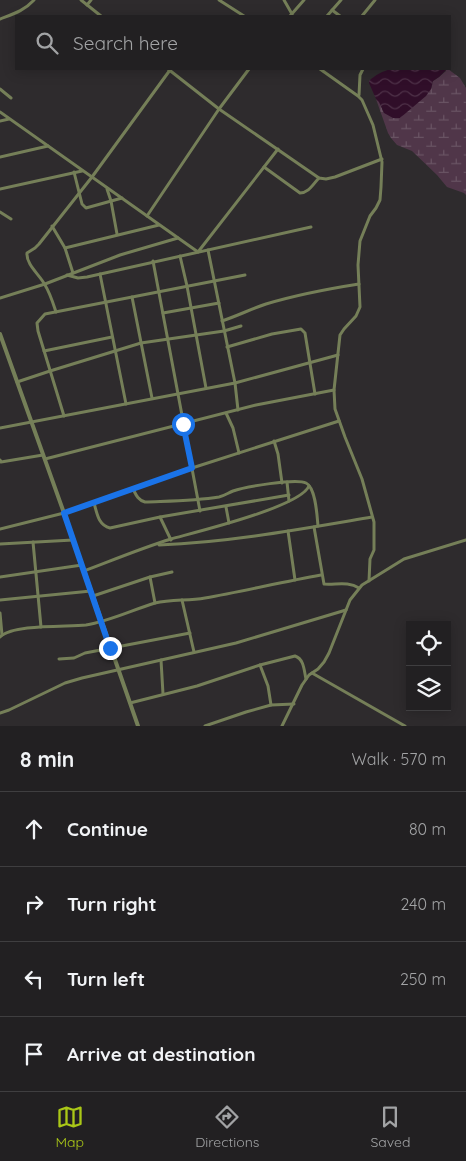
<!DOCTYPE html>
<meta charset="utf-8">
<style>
:root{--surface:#222022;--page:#2a282a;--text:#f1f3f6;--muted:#a2a3a5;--line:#3f3e40;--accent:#aac717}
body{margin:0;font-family:Quicksand,sans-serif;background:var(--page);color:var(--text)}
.controls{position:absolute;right:15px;bottom:15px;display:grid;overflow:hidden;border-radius:0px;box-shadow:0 2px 12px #0003}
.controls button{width:45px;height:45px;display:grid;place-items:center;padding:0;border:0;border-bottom:1px solid var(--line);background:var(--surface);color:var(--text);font:25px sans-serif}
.stop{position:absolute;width:15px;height:15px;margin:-11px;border:4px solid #1a73e8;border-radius:50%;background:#fff}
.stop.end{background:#1a73e8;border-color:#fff;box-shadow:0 1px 5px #0008}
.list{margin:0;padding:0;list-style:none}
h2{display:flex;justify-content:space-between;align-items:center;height:65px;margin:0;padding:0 20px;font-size:21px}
h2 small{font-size:16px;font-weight:400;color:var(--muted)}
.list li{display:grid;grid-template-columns:32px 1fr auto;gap:15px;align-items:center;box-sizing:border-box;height:75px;padding:0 20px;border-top:1px solid var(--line)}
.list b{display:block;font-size:19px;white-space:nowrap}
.list em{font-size:16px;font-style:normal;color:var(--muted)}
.icon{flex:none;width:28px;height:28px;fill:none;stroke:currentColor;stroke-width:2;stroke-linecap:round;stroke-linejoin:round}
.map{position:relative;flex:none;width:466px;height:726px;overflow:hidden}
.search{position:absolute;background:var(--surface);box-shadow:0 2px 12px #0003;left:15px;right:15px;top:15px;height:55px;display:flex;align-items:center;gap:12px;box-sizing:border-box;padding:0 18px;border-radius:0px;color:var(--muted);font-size:19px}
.sheet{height:365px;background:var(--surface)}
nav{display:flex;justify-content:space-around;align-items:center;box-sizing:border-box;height:70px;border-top:1px solid var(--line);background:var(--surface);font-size:14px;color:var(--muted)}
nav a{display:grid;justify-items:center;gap:2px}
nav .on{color:var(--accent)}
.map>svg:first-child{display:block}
.wetland{fill:url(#wetland-marsh)}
.water{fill:url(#water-waves)}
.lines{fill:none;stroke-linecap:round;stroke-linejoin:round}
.minor{stroke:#757f58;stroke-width:3}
.tertiary{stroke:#757f58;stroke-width:4}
.route{stroke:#1a73e8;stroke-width:6}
</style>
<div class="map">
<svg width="466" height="726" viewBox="0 0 466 726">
<defs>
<pattern id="wetland-marsh" width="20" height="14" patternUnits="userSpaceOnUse" patternTransform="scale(1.25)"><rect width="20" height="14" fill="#503649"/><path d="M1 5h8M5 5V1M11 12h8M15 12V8" fill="none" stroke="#695363"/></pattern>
<pattern id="water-waves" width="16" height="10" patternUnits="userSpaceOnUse" patternTransform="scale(1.25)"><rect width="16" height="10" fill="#300e29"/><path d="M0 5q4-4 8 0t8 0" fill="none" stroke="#4e3148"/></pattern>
</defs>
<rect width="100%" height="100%" fill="#2e2b2d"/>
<path class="wetland" d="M 445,69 L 448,69 L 460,78 L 466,88 L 466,195 L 464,193 L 447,187 L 437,175 L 412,151 L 397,145 L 391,138 L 388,133 L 376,99 L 379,101 L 384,113 L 431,89 L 433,81 L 439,77 L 446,71 Z"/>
<path class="water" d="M 391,69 L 445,69 L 446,70 L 439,77 L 433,81 L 431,89 L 426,96 L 400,118 L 393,118 L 384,113 L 379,102 L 376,99 L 369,83 L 369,81 C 375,75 383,71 391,69 Z"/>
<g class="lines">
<g class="minor">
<path d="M 81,0 L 101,16"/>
<path d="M 219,0 L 244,16"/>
<path d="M 284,0 L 292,14"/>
<path d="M 87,5 L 91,0"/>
<path d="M 332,10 L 340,16"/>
<path d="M 290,16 L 304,0"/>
<path d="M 327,16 L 341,0"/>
<path d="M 362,16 L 375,0"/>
<path d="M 0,19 C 13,14 24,11 34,0"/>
<path d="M 168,69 L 219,109 L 319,178 L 326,179 L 335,177 L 382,159"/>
<path d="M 320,69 L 358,96 L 362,100 L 373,125 L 382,162 L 381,187 L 380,200 L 376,208 L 370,216 L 360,241 L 358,265 L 360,307 L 356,316 L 344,329 L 340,335 L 334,390 L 335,409 L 345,437 L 362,479 L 374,522 L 374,550 L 370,559 L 369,581"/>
<path d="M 0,89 L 11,98"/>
<path d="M 359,95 L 360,75 L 363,69"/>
<path d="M 0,112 L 198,252 L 278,149"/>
<path d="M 0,121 L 9,119"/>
<path d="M 0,157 L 48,146"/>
<path d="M 264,167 L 300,193 C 309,193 313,184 319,178"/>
<path d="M 74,172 L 82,204 L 86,208 L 122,198"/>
<path d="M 0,189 L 82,171"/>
<path d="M 107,189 L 111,201 L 117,234"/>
<path d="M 0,212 L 11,219"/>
<path d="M 147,216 L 219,109 L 249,69"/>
<path d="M 52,226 L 65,248 L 73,273"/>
<path d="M 65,248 L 159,225"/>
<path d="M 208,250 L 235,383 L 238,410"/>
<path d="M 180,256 L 187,286 L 206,388"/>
<path d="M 153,261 L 200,511"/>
<path d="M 100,274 L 126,404"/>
<path d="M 67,275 L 78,278 L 87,277 L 311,227"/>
<path d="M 132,297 L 152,398"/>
<path d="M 0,298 L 45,284 L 120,255 L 178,238"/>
<path d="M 56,312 C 53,303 50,293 45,285 C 40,275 26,265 27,253 L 35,248 L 39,244 L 92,177 L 170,70"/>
<path d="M 163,313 L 219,303"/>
<path d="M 222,321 C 237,316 251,309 266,304 C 296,295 327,289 359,284"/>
<path d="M 227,347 L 272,334 L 301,329 L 305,333 L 315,394"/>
<path d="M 44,351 L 112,337"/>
<path d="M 17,382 L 50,371 L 141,343 L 224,331 L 241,326"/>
<path d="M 226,413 L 233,428 L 239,453"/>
<path d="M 64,416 L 38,331 L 37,323 L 45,314 L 245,275"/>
<path d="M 0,428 L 235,383 L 338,355"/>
<path d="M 274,441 L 278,454 L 282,483"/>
<path d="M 45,459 L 256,405 L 334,390"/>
<path d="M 0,460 L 1,462 L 43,455"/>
<path d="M 287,482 L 289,501"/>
<path d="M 133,489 C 136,495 138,500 145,502 C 169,501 195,501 219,497 C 224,496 228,493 233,491 C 244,487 296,478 306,483 C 316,488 317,516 318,526"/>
<path d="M 94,503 C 97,513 98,525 110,528 L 160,517 L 289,495"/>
<path d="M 226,507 L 229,523"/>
<path d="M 160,517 L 171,540"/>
<path d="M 314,527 L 324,584 C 336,585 348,581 359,588"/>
<path d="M 0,529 L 64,513 L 192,468 L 339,421"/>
<path d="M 288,531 L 295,580"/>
<path d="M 33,542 L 41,627"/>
<path d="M 0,544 L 73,540"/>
<path d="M 159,545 C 231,542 301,529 372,517"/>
<path d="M 84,571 C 113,560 142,548 171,539 C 196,532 300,507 309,486"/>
<path d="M 0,577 L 82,565"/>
<path d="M 150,577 L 155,603"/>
<path d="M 93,596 L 150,577 L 172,572"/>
<path d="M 0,600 L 91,591"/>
<path d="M 182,600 L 194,652"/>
<path d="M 0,613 L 2,635"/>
<path d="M 0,637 C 13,624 66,627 86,625 C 110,621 132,610 155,603 C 171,599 188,601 205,598 C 244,591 282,582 321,575"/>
<path d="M 59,659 L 74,658 L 85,653 L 190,633"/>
<path d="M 161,660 L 163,694"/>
<path d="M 260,665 L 268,686 L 271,705"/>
<path d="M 312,673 L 405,726"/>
<path d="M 130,703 L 197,686 L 260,665 L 295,656 C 304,659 304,670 306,679"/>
<path d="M 0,713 L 9,710 L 65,683 L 82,678 L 236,643 L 346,610"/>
<path d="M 205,726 L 246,712 L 271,705 L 294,704"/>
<path d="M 282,726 L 302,685 L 309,675 L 318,669 L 324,662 L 329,653 L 350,600 L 362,585 L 404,559 L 466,540"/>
</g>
<path class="tertiary" d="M 0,334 L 64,513 L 138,726"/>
</g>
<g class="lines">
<path class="route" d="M 110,648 L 64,513 L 192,468 L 183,424"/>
</g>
</svg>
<div class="controls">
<button><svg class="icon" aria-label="locate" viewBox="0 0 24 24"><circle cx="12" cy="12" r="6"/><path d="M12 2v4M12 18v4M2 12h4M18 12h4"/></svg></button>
<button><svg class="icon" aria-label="layers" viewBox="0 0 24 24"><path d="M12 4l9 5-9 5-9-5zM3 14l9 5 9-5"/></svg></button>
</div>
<div class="stop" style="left:183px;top:424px"></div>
<div class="stop end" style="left:110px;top:648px"></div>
<div class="search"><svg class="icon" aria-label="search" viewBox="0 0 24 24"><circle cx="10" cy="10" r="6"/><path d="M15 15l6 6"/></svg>Search here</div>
</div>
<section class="sheet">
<h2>8 min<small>Walk · 570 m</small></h2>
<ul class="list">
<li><svg class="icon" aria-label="ahead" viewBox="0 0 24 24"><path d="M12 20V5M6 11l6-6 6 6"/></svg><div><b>Continue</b></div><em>80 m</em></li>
<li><svg class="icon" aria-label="right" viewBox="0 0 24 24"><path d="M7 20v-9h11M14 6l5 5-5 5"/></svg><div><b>Turn right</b></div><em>240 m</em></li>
<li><svg class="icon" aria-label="left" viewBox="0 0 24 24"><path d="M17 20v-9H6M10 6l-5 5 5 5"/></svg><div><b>Turn left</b></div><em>250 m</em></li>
<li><svg class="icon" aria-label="arrive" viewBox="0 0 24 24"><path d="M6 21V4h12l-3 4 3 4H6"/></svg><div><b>Arrive at destination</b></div></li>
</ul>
</section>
<nav>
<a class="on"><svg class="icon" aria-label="map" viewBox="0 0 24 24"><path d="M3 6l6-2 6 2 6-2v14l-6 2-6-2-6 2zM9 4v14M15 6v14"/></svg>Map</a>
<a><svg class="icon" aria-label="directions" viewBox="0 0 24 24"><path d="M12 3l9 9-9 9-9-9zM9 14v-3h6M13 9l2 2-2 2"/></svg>Directions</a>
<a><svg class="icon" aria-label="saved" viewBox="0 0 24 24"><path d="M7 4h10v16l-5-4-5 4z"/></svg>Saved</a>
</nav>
